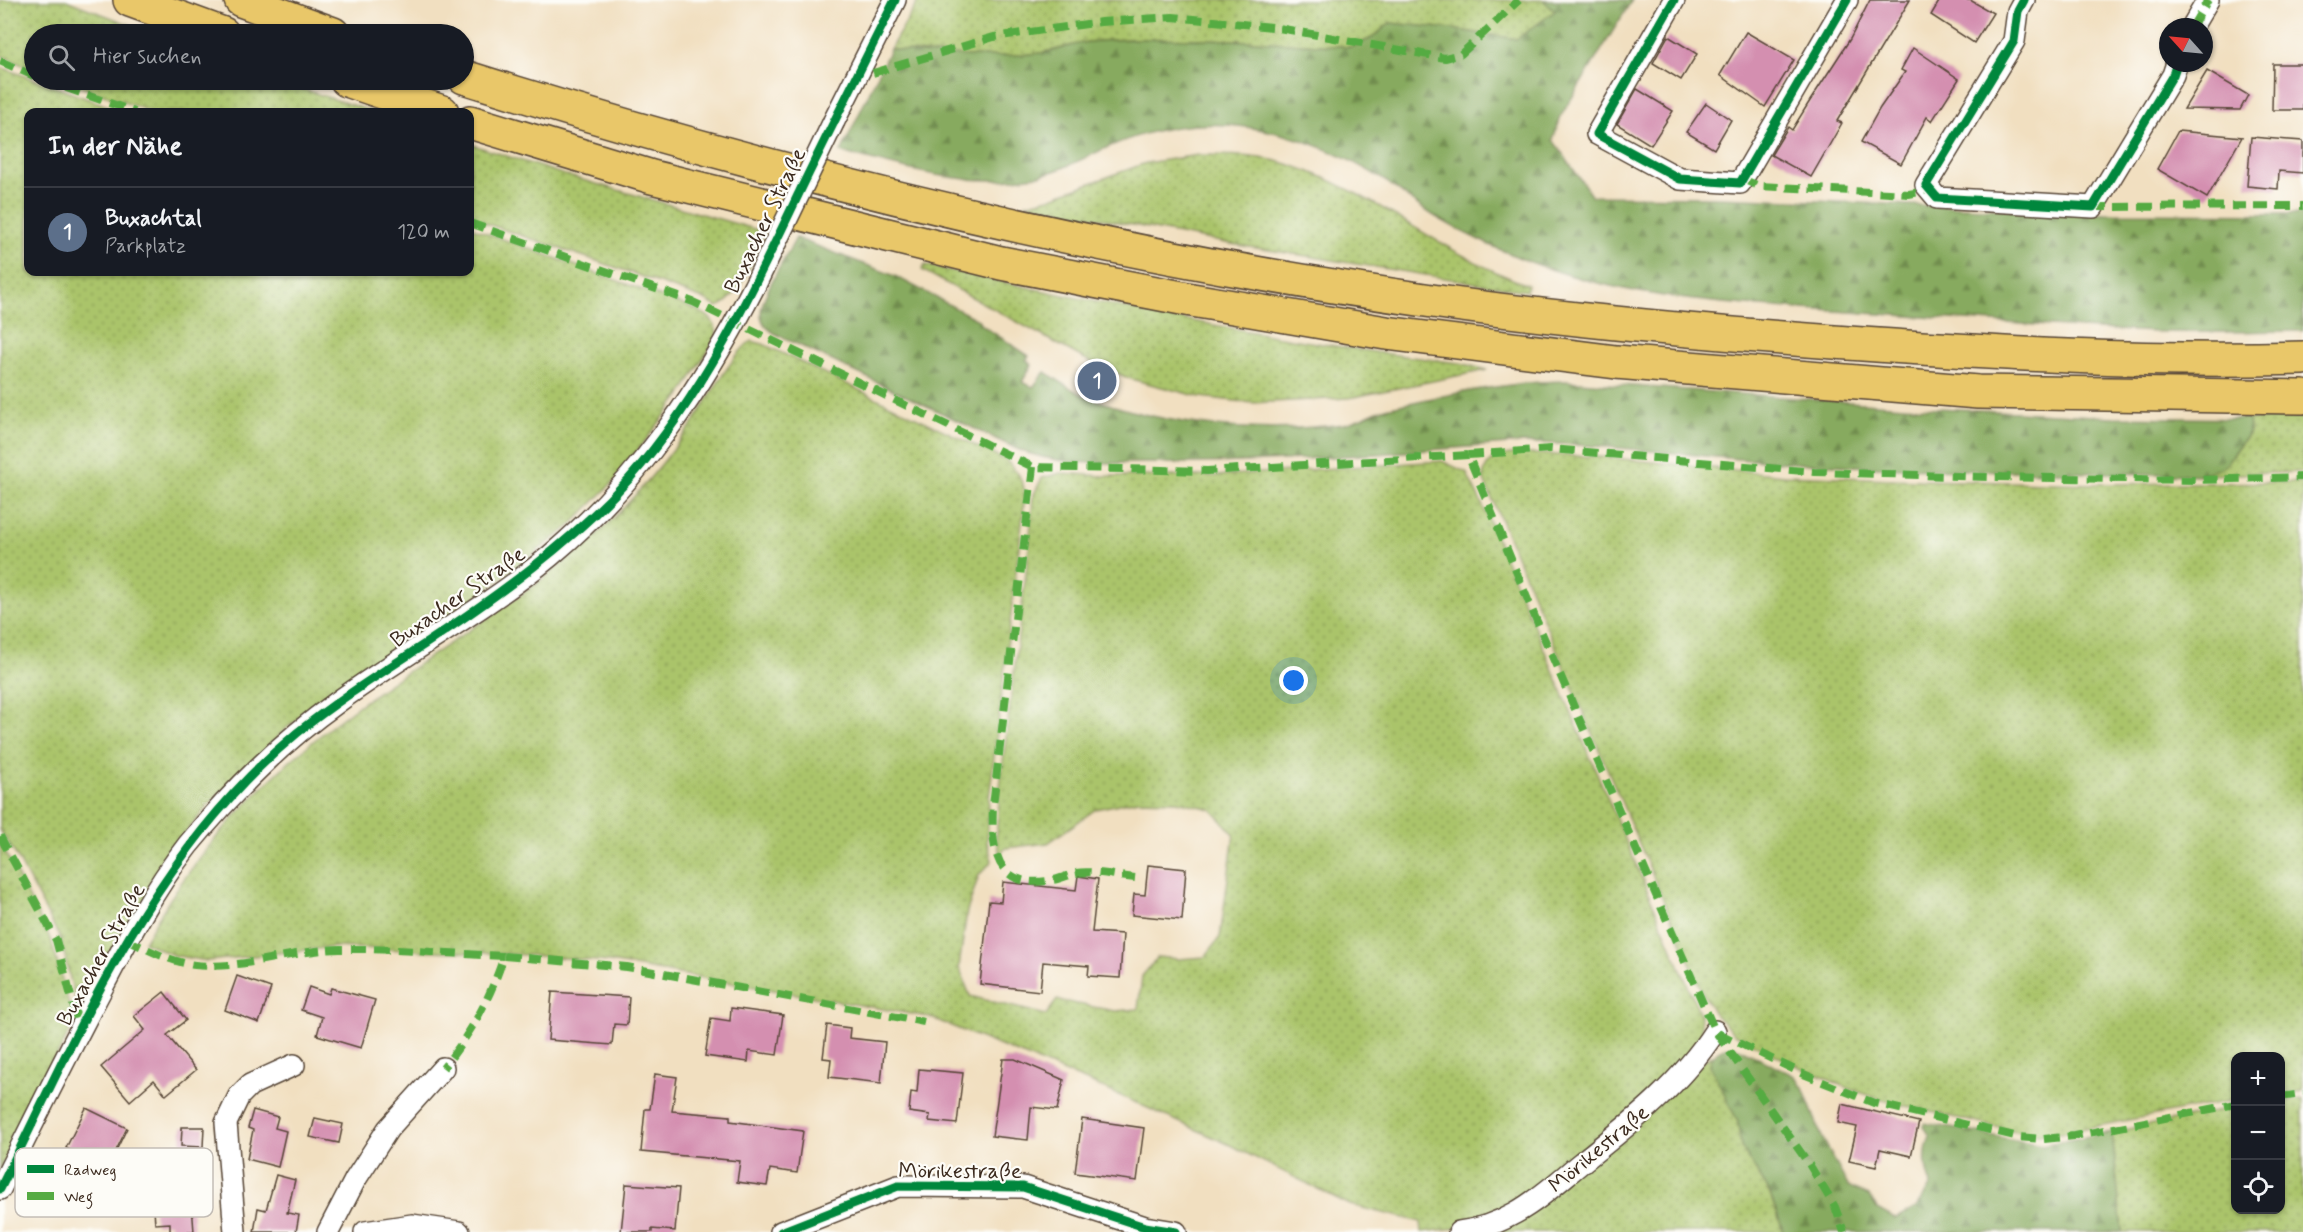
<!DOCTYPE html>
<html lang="de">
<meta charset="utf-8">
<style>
:root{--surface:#171b24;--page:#20242c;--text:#f1f3f6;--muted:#9ea1a6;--line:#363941;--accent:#b45309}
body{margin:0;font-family:Mynerve,sans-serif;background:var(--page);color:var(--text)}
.controls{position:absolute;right:18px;bottom:18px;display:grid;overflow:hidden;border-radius:12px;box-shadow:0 2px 4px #0004}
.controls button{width:54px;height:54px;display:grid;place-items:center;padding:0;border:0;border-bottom:2px solid var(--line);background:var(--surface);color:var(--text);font:30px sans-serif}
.compass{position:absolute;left:2159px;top:18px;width:54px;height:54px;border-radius:50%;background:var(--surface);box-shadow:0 2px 4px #0004;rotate:297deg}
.you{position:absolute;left:1294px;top:681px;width:21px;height:21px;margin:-15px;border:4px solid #fff;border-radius:50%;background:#1a73e8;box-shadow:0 0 0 9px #1a73e833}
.badge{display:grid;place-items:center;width:39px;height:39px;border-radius:50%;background:var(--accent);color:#fff;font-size:20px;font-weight:700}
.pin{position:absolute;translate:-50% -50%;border:3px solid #fff;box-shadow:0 2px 6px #0006}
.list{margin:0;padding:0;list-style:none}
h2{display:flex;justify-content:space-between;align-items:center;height:78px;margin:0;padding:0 24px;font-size:26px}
h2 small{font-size:20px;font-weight:400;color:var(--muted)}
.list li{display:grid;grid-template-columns:39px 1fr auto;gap:18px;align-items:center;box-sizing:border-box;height:90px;padding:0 24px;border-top:2px solid var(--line)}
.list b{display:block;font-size:22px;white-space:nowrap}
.list p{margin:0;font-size:20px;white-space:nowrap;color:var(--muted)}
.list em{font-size:20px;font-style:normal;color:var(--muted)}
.icon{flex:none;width:33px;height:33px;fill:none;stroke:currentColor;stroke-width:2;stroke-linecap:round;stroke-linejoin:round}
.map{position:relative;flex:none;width:2303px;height:1232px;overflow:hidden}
.search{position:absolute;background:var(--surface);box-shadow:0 2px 4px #0004;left:24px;top:24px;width:450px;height:66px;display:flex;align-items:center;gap:15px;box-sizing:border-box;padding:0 21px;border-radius:33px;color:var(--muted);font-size:22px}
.panel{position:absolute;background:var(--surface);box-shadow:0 2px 4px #0004;left:24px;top:108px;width:450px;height:168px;border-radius:12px}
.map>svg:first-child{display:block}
.grass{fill:url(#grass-dots);stroke:#727744;stroke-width:1.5}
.forest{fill:url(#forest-firs);stroke:#616a3e;stroke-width:1.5}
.building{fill:#d48fb0}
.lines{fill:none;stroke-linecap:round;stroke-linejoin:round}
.street-casing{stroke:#564536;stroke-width:24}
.highway-casing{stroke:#564536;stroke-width:36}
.street{stroke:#fff;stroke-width:21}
.highway{stroke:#e9c769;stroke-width:33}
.street-bridge-casing{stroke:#564536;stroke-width:24;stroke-linecap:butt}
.street-bridge{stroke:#fff;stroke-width:21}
.quiet{stroke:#55ab43;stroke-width:8;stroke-dasharray:15 8;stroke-linecap:butt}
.cycleway-casing{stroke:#fdfcf7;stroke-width:13}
.cycleway{stroke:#00873e;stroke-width:9}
.labels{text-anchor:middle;stroke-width:4.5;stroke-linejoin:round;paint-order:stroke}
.street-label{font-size:22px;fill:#3b2a1e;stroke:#fdfcf7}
.key{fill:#fdfcf7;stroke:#c3bdb6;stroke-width:1.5}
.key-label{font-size:16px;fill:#3b2a1e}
</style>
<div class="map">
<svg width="2303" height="1232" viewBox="0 0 2303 1232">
<defs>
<pattern id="grass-dots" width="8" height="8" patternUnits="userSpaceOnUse" patternTransform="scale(1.5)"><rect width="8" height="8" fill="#aac46a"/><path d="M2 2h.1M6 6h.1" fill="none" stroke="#8c9f57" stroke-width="1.8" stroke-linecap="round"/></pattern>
<pattern id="forest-firs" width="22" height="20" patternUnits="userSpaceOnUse" patternTransform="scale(1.5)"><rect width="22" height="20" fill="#87aa5e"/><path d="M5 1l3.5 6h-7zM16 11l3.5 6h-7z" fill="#708b4d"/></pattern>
</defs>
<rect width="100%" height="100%" fill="#fdfcf7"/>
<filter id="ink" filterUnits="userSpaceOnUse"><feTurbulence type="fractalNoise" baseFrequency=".0167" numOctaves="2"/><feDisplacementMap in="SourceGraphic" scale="12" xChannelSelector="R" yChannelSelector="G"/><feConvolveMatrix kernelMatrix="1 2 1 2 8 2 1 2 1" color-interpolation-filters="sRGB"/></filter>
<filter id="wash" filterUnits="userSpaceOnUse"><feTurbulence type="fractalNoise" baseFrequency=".008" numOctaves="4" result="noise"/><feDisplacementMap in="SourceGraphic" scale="24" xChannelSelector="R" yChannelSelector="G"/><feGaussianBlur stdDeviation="1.35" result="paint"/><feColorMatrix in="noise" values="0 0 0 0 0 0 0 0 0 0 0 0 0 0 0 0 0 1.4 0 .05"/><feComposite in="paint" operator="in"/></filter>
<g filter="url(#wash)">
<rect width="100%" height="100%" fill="#f1dfc0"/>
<g class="grass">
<path d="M 0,0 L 66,0 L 154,34 L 34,34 L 34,70 L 0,55 Z"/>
<path d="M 919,0 L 1543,0 L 1556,11 L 1517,39 L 1451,29 L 1390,23 L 1372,38 L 1352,47 C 1266,42 1174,34 1088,42 C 1072,44 1056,51 1040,53 C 990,59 939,56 890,49 Z"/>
<path d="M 0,67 L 124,112 L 28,112 L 28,272 L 470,272 L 470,227 L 692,308 C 706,314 716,319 717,336 L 682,393 L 615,480 L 569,527 L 469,603 L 330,694 L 288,727 L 208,805 L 179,842 L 78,1012 L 61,940 L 16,855 L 0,830 Z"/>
<path d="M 61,80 L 275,80 L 374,112 L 152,112 Z"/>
<path d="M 470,144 L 565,175 L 765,232 C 755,253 740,300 717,307 L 703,299 L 632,273 L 470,218 Z"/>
<path d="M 1198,155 C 1227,155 1256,155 1284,163 C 1372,189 1442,255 1528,285 L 1526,291 L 1231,244 L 1025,204 L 1049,198 L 1146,163 Z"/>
<path d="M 925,265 C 1102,304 1279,342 1460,363 L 1487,370 L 1349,398 L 1252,403 L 1200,397 L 1131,379 L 1096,365 L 922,270 Z"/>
<path d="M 751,341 L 763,344 L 1006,460 L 1019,475 L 1024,488 L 1024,505 L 989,799 L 987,842 L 992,861 L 979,875 L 967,911 L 959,967 L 970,996 L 1046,1015 L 1057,1000 L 1115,1011 L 1138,1009 L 1142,976 L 1158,957 L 1179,959 L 1205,957 L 1220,937 L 1234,834 L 1211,809 L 1177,801 L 1138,800 L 1096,809 L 1048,843 L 1006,848 L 1000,854 L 996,840 L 1000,787 L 1029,548 L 1033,496 L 1042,478 L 1061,473 L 1103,476 L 1215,476 L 1442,461 L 1466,472 L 1481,502 L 1700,1014 L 1702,1032 L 1696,1051 L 1546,1186 L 1466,1227 L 1422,1232 L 1421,1222 L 1350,1205 L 1226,1143 L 1092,1083 L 929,1017 L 610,962 L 528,955 L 334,947 L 207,961 L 173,955 L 144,942 C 197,847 271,770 358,706 C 437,648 523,602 596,535 C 631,503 663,464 691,426 C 707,403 730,356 751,341 Z"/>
<path d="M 2303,417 L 2303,472 L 2203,475 L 2225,466 L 2250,431 L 2249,419 Z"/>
<path d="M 1538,454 L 1603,457 L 1784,475 L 1920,480 L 2096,484 L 2303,482 L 2303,1091 L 2281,1094 L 2280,1056 L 2236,1056 L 2235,1100 L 2060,1133 L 2033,1134 L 2000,1128 L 1893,1103 L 1853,1090 L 1801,1068 L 1734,1034 L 1713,1012 L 1703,993 L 1483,478 C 1486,449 1516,454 1538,454 Z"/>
<path d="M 0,842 L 51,940 L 74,1022 L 0,1170 Z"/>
<path d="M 1712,1055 L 1710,1065 L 1738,1122 L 1741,1147 L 1768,1189 L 1784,1232 L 1476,1232 Z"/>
<path d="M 2303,1099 L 2303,1232 L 2122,1232 L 2112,1132 L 2235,1108 L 2236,1210 L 2280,1210 L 2281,1101 Z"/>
</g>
<g class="forest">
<path d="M 1543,0 L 1632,0 L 1562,114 L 1553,140 L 1592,196 L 1719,197 L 2106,213 L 2303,214 L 2303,331 C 2257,331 2212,333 2166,332 C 2065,329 1963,319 1862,313 C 1765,306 1663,304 1569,275 C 1523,261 1478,242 1436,217 C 1419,207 1403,194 1387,182 C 1345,155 1296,134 1246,127 C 1196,120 1152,128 1106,148 C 1082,159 1061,171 1035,176 C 969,189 905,169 841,152 L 890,49 C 939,56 990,59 1040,53 C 1056,51 1072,44 1088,42 C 1174,34 1266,42 1352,47 L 1372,38 L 1390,23 L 1451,29 L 1517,39 L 1555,11 Z"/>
<path d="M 796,238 L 895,276 L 980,321 L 980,324 L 1029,356 L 1026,360 L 1032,365 L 1022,382 L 1033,387 L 1045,372 C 1058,380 1073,391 1088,397 C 1167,427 1260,435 1343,424 C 1359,421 1371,412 1386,408 C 1445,395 1505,382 1565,381 L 1918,407 L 2114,417 L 2249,419 L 2250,431 L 2225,466 L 2203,475 C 2061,472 1919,471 1778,462 C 1693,457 1609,444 1525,443 C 1399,451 1274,465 1147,463 C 1104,463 1057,466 1017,449 L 774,333 C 767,328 762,324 761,315 C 760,296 787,256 796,238 Z"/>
<path d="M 1734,1046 L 1795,1076 L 1803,1088 L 1822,1137 L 1848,1186 L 1869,1196 L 1877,1209 L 1895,1219 L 1916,1208 L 1931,1185 C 1925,1168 1923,1154 1930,1137 L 1924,1126 L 1925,1123 L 2042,1145 L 2112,1132 L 2122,1232 L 1784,1232 L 1768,1189 L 1741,1147 L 1738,1122 L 1710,1065 C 1713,1051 1721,1048 1734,1046 Z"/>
</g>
<g id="blocks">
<g class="building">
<path d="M 1870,0 L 1910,0 L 1837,121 L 1842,123 L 1811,177 L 1771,155 L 1788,127 L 1792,130 L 1808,104 L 1850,39 Z"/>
<path d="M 1940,0 L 1970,0 L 1993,13 L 1974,43 L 1931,15 Z"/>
<path d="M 1746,32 L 1794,60 L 1765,107 L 1720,75 Z"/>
<path d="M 1668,36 L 1697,54 L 1681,80 L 1653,63 Z"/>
<path d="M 1913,48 L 1959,79 L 1932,121 L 1927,117 L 1901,164 L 1861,142 L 1880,108 L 1905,72 L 1901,70 Z"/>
<path d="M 2273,64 L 2303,64 L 2303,110 L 2272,110 Z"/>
<path d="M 2207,71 L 2248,95 L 2240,110 L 2184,109 Z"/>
<path d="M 1637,89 L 1673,111 L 1651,145 L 1617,124 Z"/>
<path d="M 1706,103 L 1731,120 L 1714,149 L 1686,132 Z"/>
<path d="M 2178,131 L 2242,137 L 2207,198 L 2157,169 Z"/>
<path d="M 2251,137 L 2303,141 L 2303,173 L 2279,171 L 2278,189 L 2247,186 Z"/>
<path d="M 1148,865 L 1186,869 L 1182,920 L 1132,915 L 1134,894 L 1145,895 Z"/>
<path d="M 1078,876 L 1098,879 L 1092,932 L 1123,934 L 1120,978 L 1088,976 L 1089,966 L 1043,962 L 1040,991 L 980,984 L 989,901 L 1001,902 L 1003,882 L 1076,890 Z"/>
<path d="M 237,976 L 271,988 L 259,1023 L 225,1010 Z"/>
<path d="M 309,987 L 329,994 L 331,988 L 375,1000 L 361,1048 L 317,1035 L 322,1017 L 301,1010 Z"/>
<path d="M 164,992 L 186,1020 L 167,1035 L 196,1070 L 166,1095 L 154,1080 L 130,1101 L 101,1067 L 145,1030 L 134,1016 Z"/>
<path d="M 552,992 L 629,997 L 627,1025 L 614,1024 L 612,1045 L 548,1040 Z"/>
<path d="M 731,1008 L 783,1015 L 777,1055 L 749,1051 L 748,1062 L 705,1056 L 711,1018 L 730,1021 Z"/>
<path d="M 827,1025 L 850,1028 L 849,1038 L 885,1042 L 881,1083 L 829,1077 L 831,1059 L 823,1058 Z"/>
<path d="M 1003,1059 L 1015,1059 L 1064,1080 L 1057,1110 L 1031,1107 L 1028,1140 L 992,1136 Z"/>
<path d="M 919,1069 L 963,1073 L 957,1124 L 929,1121 L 930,1115 L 909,1112 L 911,1092 L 917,1093 Z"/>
<path d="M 655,1074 L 677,1077 L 672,1111 L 730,1116 L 730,1121 L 803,1131 L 797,1173 L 770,1169 L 767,1186 L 737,1182 L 740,1161 L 641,1152 L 645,1109 L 650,1109 Z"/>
<path d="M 1842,1104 L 1919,1122 L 1911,1156 L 1880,1149 L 1876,1167 L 1849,1161 L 1857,1127 L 1838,1123 Z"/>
<path d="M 86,1108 L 127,1128 L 107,1169 L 66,1148 Z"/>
<path d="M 253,1110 L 278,1117 L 275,1128 L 286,1131 L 278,1167 L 247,1159 L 253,1130 L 248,1128 Z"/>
<path d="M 315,1118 L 343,1124 L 339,1143 L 310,1137 Z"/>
<path d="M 1082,1119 L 1144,1128 L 1137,1181 L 1075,1173 Z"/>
<path d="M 182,1127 L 204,1127 L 203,1147 L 181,1146 Z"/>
<path d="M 189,1163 L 194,1232 L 170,1232 L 170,1223 L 155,1224 L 151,1167 Z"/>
<path d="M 276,1175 L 295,1180 L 287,1213 L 299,1215 L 296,1232 L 254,1232 L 258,1208 L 266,1210 Z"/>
<path d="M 626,1184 L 679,1188 L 675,1231 L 652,1229 L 652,1232 L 621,1232 Z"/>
</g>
</g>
</g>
<g filter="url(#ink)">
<use href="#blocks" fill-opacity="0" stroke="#564536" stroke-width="1.5"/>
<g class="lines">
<defs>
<g id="street">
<path d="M 1674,0 L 1597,134 L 1680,179 L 1740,183 L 1847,0"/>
<path d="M 2024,0 L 2018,11 L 2014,41 L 1926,185 L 1937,198 L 2093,207 L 2173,75 L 2177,63"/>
<path d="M 2192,27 L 2208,0"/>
<path d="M 834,121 L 895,0"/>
<path d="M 0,1189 C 33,1123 66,1056 101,990 C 127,940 153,890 188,845 C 211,817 236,790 262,765 C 347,681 458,632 550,556 C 640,480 703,387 756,283"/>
<path d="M 235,1232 L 226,1123 L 239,1096 L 250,1085 L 294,1065"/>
<path d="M 328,1232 L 355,1180 L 388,1129 L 443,1068"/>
<path d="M 365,1232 L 412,1225 L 459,1232"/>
<path d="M 781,1232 L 898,1186 L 1023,1187 L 1145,1227 L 1176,1232"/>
<path d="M 1459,1232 C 1479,1230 1497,1223 1515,1213 C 1539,1200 1560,1180 1581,1163 C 1630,1124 1681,1084 1715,1031"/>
</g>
<g id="highway">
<path d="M 130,0 L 223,34"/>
<path d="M 241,0 L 333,34"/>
<path d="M 464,77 C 780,176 1104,255 1432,301 C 1566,320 1700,332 1834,342 C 1990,353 2147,363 2303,358"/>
<path d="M 347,80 L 442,112"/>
<path d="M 470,122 L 652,177 L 1001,263 L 1192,300 L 1386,333 L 1616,362 L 1978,392 L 2303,397"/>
</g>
</defs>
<use href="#street" class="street-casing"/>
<use href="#highway" class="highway-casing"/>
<use href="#street" class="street"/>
<use href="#highway" class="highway"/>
<defs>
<path id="street-bridge" d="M 756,283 L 834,121"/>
</defs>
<use href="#street-bridge" class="street-bridge-casing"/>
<use href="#street-bridge" class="street-bridge"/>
<g class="quiet">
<path d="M 2192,27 L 2208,0"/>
<path d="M 0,61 L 34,76"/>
<path d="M 873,73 L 994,37 L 1101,22 L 1173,17 L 1273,27 L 1445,58 L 1461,54 L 1519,0"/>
<path d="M 44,80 L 135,112"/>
<path d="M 1742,179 L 1759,186 L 1909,194 L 1930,190"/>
<path d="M 2093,207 L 2303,206"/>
<path d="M 470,223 L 693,302 L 1033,467 L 1207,471 L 1468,455 L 1535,617 L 1715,1031 L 1809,1164 L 1835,1207 L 1844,1232"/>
<path d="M 1468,455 L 1551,449 L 1814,472 L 1990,477 L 2198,480 L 2303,477"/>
<path d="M 1033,467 L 993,805 C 991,850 995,891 1053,880 C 1061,879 1068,875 1075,873 C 1094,870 1116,876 1135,878"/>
<path d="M 0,836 L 56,940 L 80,1030"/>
<path d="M 127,940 C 149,950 171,962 195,965 C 243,970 292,950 340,949 C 395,948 450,954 504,956 C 490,999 471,1033 443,1068"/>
<path d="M 504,956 L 627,967 L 924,1022"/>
<path d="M 1718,1033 L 1801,1073 L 1874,1103 L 2019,1137 L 2043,1139 L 2074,1136 L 2236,1104"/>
<path d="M 2280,1097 L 2303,1094"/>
</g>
<defs>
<g id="cycleway">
<path d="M 1674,0 L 1597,134 L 1680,179 L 1740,183 L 1847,0"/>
<path d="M 2024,0 L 2018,11 L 2014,41 L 1926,185 L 1937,198 L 2093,207 L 2173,75 L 2177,63"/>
<path d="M 0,1189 C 82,1025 152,853 297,733 C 339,699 384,671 428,642 C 500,594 571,543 629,479 C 704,394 752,292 800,191 C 831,127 863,64 895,0"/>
<path d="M 781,1232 L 898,1186 L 1023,1187 L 1145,1227 L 1176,1232"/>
</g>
</defs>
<use href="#cycleway" class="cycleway-casing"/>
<use href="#cycleway" class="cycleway"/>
</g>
</g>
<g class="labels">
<g class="street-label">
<text transform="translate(764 220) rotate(-64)" y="8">Buxacher Straße</text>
<text transform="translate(457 596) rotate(-35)" y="8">Buxacher Straße</text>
<text transform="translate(100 954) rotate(-61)" y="8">Buxacher Straße</text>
<text transform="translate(1598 1148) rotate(-40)" y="8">Mörikestraße</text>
<text x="960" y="1178">Mörikestraße</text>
</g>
</g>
<rect x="15" y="1148" width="198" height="69" rx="9" class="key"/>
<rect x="27" y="1165" width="27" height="8" fill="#00873e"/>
<rect x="27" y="1192" width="27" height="8" fill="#55ab43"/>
<g class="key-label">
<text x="64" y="1175">Radweg</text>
<text x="64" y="1202">Weg</text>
</g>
</svg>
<div class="controls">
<button>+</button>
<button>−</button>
<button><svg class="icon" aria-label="locate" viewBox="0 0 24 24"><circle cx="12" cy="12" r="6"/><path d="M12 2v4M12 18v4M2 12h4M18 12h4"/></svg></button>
</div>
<svg class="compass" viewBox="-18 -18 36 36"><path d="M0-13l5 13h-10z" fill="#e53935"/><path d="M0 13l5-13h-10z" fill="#9ea1a6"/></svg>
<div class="you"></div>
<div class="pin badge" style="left:1097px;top:381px;background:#5c6f8a">1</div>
<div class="search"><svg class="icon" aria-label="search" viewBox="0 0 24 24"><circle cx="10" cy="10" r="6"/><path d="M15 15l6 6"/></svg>Hier suchen</div>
<section class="panel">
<h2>In der Nähe<small></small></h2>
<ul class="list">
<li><span class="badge" style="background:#5c6f8a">1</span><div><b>Buxachtal</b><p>Parkplatz</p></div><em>120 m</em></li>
</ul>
</section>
</div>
